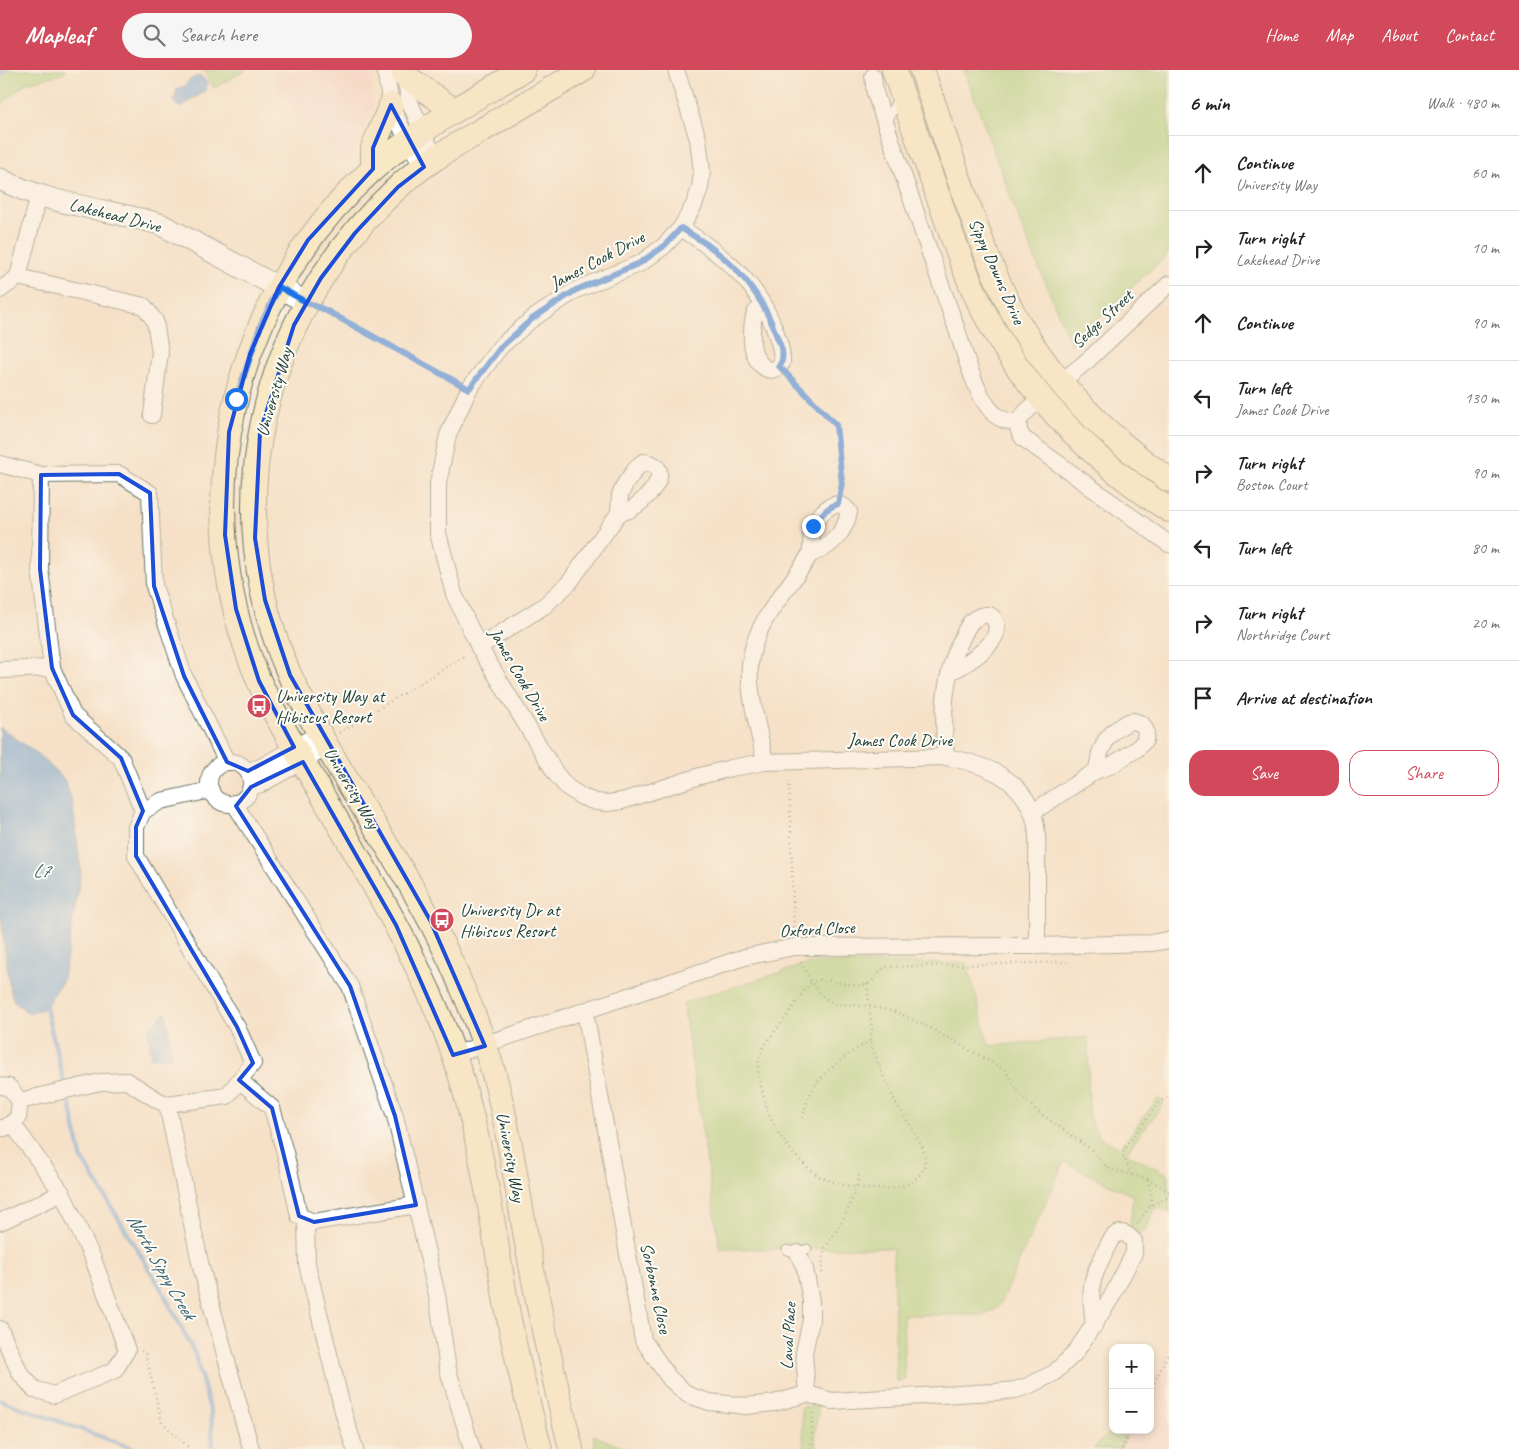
<!DOCTYPE html>
<meta charset="utf-8">
<style>
:root{--surface:#fff;--page:#f6f6f6;--text:#222;--muted:#767676;--line:#e0e0e0;--accent:#d1495b}
body{margin:0;font-family:Caveat,sans-serif;background:var(--page);color:var(--text)}
.controls{position:absolute;right:15px;bottom:15px;display:grid;overflow:hidden;border-radius:10px;box-shadow:0 2px 8px #0003}
.controls button{width:45px;height:45px;display:grid;place-items:center;padding:0;border:0;border-bottom:1px solid var(--line);background:var(--surface);color:var(--text);font:25px sans-serif}
.stop{position:absolute;width:15px;height:15px;margin:-11px;border:4px solid #1a73e8;border-radius:50%;background:#fff}
.stop.end{background:#1a73e8;border-color:#fff;box-shadow:0 1px 5px #0008}
.list{margin:0;padding:0;list-style:none}
h2{display:flex;justify-content:space-between;align-items:center;height:65px;margin:0;padding:0 20px;font-size:21px}
h2 small{font-size:16px;font-weight:400;color:var(--muted)}
.list li{display:grid;grid-template-columns:32px 1fr auto;gap:15px;align-items:center;box-sizing:border-box;height:75px;padding:0 20px;border-top:1px solid var(--line)}
.list b{display:block;font-size:19px;white-space:nowrap}
.list p{margin:0;font-size:16px;white-space:nowrap;color:var(--muted)}
.list em{font-size:16px;font-style:normal;color:var(--muted)}
.actions{display:flex;gap:10px;padding:15px 20px}
.actions a{flex:1;padding:11px 0;border:1px solid var(--accent);border-radius:15px;text-align:center;font-size:18px;color:var(--accent)}
.actions .main{background:var(--accent);color:#fff}
.icon{flex:none;width:28px;height:28px;fill:none;stroke:currentColor;stroke-width:2;stroke-linecap:round;stroke-linejoin:round}
.map{position:relative;flex:none;width:1169px;height:1379px;overflow:hidden}
header{display:flex;align-items:center;gap:30px;box-sizing:border-box;height:70px;padding:0 25px;background:var(--accent);color:#fff}
header strong{font-size:24px}
nav{display:flex;gap:28px;margin-inline-start:auto;font-size:18px}
.search{width:350px;height:45px;background:var(--page);display:flex;align-items:center;gap:12px;box-sizing:border-box;padding:0 18px;border-radius:28px;color:var(--muted);font-size:19px}
main{display:flex}
aside{flex:1;background:var(--surface)}
.map>svg:first-child{display:block}
.built{fill:#f7d1c6}
.green{fill:#a8d27e;stroke:#648859}
.water{fill:#69a3d9;stroke:#447086}
.lines{fill:none;stroke-linecap:round;stroke-linejoin:round}
.stream{stroke:#69a3d9;stroke-width:4.5}
.service-casing{stroke:#6a7668;stroke-width:11}
.minor-casing{stroke:#6a7668;stroke-width:18}
.tertiary-casing{stroke:#6a7668;stroke-width:23}
.secondary-casing{stroke:#6a7668;stroke-width:26}
.path{stroke:#6a7668;stroke-width:2.5;stroke-dasharray:1 4;stroke-linecap:butt}
.service{stroke:#fff;stroke-width:9}
.minor{stroke:#fff;stroke-width:16}
.tertiary{stroke:#fff;stroke-width:21}
.secondary{stroke:#f8e8c3;stroke-width:24}
.route{stroke:#1a73e8;stroke-width:6}
.marked{fill:none;stroke:#1d4ed8;stroke-width:4;stroke-linejoin:round}
.labels{text-anchor:middle;stroke-width:4;stroke-linejoin:round;paint-order:stroke}
.street-label{font-size:18px;fill:#1f3d34;stroke:#fdfcf7}
.poi-label{font-size:18px;fill:#1f3d34;stroke:#fdfcf7;text-anchor:start}
.water-label{font-size:19px;font-style:italic;fill:#39616e;stroke:#fdfcf7}
</style>
<header>
<strong>Mapleaf</strong>
<div class="search"><svg class="icon" aria-label="search" viewBox="0 0 24 24"><circle cx="10" cy="10" r="6"/><path d="M15 15l6 6"/></svg>Search here</div>
<nav><a>Home</a><a>Map</a><a>About</a><a>Contact</a></nav>
</header>
<main>
<div class="map">
<svg width="1169" height="1379" viewBox="0 0 1169 1379">
<rect width="100%" height="100%" fill="#fdfcf7"/>
<filter id="ink" filterUnits="userSpaceOnUse"><feTurbulence type="fractalNoise" baseFrequency=".02" numOctaves="2"/><feDisplacementMap in="SourceGraphic" scale="10" xChannelSelector="R" yChannelSelector="G"/><feConvolveMatrix kernelMatrix="1 2 1 2 8 2 1 2 1" color-interpolation-filters="sRGB"/></filter>
<filter id="wash" filterUnits="userSpaceOnUse"><feTurbulence type="fractalNoise" baseFrequency=".0096" numOctaves="4" result="noise"/><feDisplacementMap in="SourceGraphic" scale="20" xChannelSelector="R" yChannelSelector="G"/><feGaussianBlur stdDeviation="1.12" result="paint"/><feColorMatrix in="noise" values="0 0 0 0 0 0 0 0 0 0 0 0 0 0 0 0 0 1.4 0 .05"/><feComposite in="paint" operator="in"/></filter>
<g filter="url(#wash)">
<rect width="100%" height="100%" fill="#f6e1c8"/>
<g class="built">
<path d="M 272,0 L 370,0 L 374,35 L 348,96 L 293,42 L 296,38 L 279,22 Z"/>
<path d="M 1169,1278 L 1169,1379 L 1120,1379 L 1129,1360 L 1150,1360 L 1150,1317 Z"/>
</g>
<g class="green">
<path d="M 0,0 L 66,0 L 62,4 L 26,13 L 0,35 Z"/>
<path d="M 203,0 L 246,0 L 214,18 Z"/>
<path d="M 964,0 L 1169,0 L 1169,183 L 1071,274 L 1021,155 Z"/>
<path d="M 810,893 L 967,893 L 989,976 L 1088,967 L 1089,1048 L 1099,1067 L 1120,1078 L 1158,1028 L 1164,1033 L 1126,1083 L 1169,1105 L 1169,1143 L 1156,1137 L 1147,1158 L 1139,1165 L 1130,1157 L 1133,1126 L 1064,1092 L 998,1238 L 984,1245 L 903,1245 L 905,1310 L 896,1311 L 893,1178 L 720,1179 L 683,933 Z"/>
<path d="M 819,1336 L 815,1362 L 816,1379 L 804,1379 L 801,1337 Z"/>
<path d="M 1113,1359 L 1129,1360 L 1120,1379 L 1093,1379 Z"/>
<path d="M 593,1365 L 626,1379 L 596,1379 Z"/>
</g>
<g class="water">
<path d="M 201,6 L 207,12 L 205,22 L 192,29 L 181,38 L 176,35 L 174,30 L 177,19 L 185,16 C 189,9 193,7 201,6 Z"/>
<path d="M 0,657 L 39,685 L 64,709 L 72,730 L 81,802 L 63,910 L 45,938 L 29,944 L 13,930 L 9,913 L 0,839 Z"/>
<path d="M 166,942 L 172,986 L 151,988 L 148,959 Z"/>
</g>
<g class="lines">
<g class="stream">
<path d="M 0,6 L 6,0"/>
<path d="M 45,934 L 64,1012"/>
<path d="M 70,1033 L 81,1087 L 162,1220 L 195,1284 L 211,1343 L 213,1379"/>
<path d="M 0,1330 L 135,1379"/>
</g>
</g>
</g>
<g filter="url(#ink)">
<g class="lines">
<defs>
<g id="service">
<path d="M 887,52 L 899,26"/>
<path d="M 787,1180 L 798,1183 L 807,1179"/>
</g>
<g id="minor">
<path d="M 385,0 L 391,35 L 408,72 L 424,97"/>
<path d="M 676,0 L 698,69 L 702,102 L 700,118 L 694,135 L 681,158 L 664,176 L 641,193 L 576,220 L 532,249 L 500,277 L 469,319 L 448,365 L 438,413 L 438,463 L 454,524 L 479,577 L 556,704 L 567,717 L 582,727 L 596,732 L 608,733 L 622,731 L 700,706 L 731,698 L 765,692 L 946,687 C 980,693 1018,705 1032,742 C 1039,758 1037,778 1037,795 C 1037,822 1037,849 1037,876"/>
<path d="M 404,2 L 410,33 L 435,89"/>
<path d="M 873,6 L 875,23 C 902,101 928,179 956,257 C 965,283 974,323 994,344 C 1000,350 1009,351 1018,353"/>
<path d="M 39,125 L 18,207 L 144,236 L 155,251 L 160,282 L 152,345"/>
<path d="M 681,158 C 723,185 759,213 776,263 C 779,273 783,282 782,293 C 770,309 756,293 753,279 C 751,270 752,251 755,243 C 757,240 761,237 763,234"/>
<path d="M 0,220 L 18,207"/>
<path d="M 1061,312 L 1087,291 L 1169,214"/>
<path d="M 1042,328 C 1030,339 1009,350 1023,368 L 1169,474"/>
<path d="M 0,394 L 41,405 L 119,404 L 150,423 L 154,516 L 184,606 L 227,692"/>
<path d="M 41,405 L 40,499 L 52,598"/>
<path d="M 479,577 L 544,536 L 569,513 L 619,443 L 620,425 L 625,414 L 638,396 L 643,392 C 679,396 646,431 631,439 C 627,441 623,442 619,443"/>
<path d="M 0,600 L 52,598 L 73,645 L 121,688 L 143,741"/>
<path d="M 946,687 C 942,645 943,606 962,568 C 967,558 970,549 981,546 C 986,544 991,544 994,549 C 1008,570 965,595 950,602"/>
<path d="M 765,692 C 760,663 745,616 751,587 C 759,545 788,521 809,486 C 814,478 809,466 813,456 C 820,442 837,424 849,442 C 845,463 830,478 810,484"/>
<circle cx="230" cy="713" r="21"/>
<path d="M 248,701 L 261,697 L 320,663"/>
<path d="M 251,717 L 261,714 L 328,677"/>
<path d="M 234,733 L 350,916 L 395,1046 L 437,1225 L 448,1300 L 472,1379"/>
<path d="M 1033,742 L 1097,700 L 1110,696 L 1137,679 L 1145,670 L 1146,661 L 1142,654 L 1134,651 L 1128,652 L 1114,661 L 1106,670 L 1100,683 L 1097,700"/>
<path d="M 585,941 L 643,1270 L 670,1309 L 688,1325 L 709,1332 L 746,1336 L 774,1333 L 807,1324 L 832,1331 L 994,1322 L 1015,1320 L 1028,1316 L 1054,1303 L 1075,1283 L 1111,1228 L 1134,1183 L 1134,1171 C 1117,1152 1109,1171 1103,1186 C 1098,1196 1093,1206 1092,1216 C 1090,1228 1093,1243 1094,1256"/>
<path d="M 453,985 L 745,887 L 794,877 L 1037,876 L 1151,873 L 1169,870"/>
<path d="M 239,1010 L 272,1038 L 286,1086 L 299,1146 L 314,1152 L 416,1135"/>
<path d="M 0,1016 L 9,1017 L 20,1031 L 18,1048 L 5,1058 L 0,1058"/>
<path d="M 20,1031 L 100,1012 L 127,1011 L 159,1031 L 167,1034 L 227,1026 L 253,993 L 237,957 L 136,786 L 136,757 L 143,741 L 161,731 L 211,720"/>
<path d="M 167,1034 L 201,1197 L 251,1379"/>
<path d="M 306,1149 L 307,1194 L 344,1345 L 355,1379"/>
<path d="M 0,1152 L 62,1123"/>
<path d="M 798,1183 L 805,1199 L 811,1231 L 811,1250 L 804,1283 L 807,1324"/>
<path d="M 0,1259 L 20,1303 L 34,1319 L 54,1325 L 115,1300 L 127,1280 L 93,1189 L 62,1123 L 12,1053"/>
</g>
<path id="tertiary" d="M 0,109 C 49,135 108,139 160,154 L 306,232"/>
<g id="secondary">
<path d="M 523,0 C 471,31 417,60 372,100 C 231,227 183,435 259,611 C 276,649 299,685 320,721 C 363,796 408,870 441,950 C 478,1041 490,1138 506,1233 C 515,1282 527,1331 540,1379"/>
<path d="M 894,0 C 908,42 923,84 938,126 C 952,165 965,205 984,242 C 1026,323 1093,391 1169,440"/>
<path d="M 922,0 C 935,39 948,77 961,115 C 978,163 995,211 1020,255 C 1057,317 1110,369 1169,410"/>
<path d="M 404,6 C 423,16 437,31 455,40"/>
<path d="M 373,99 L 373,78 L 391,35"/>
<path d="M 571,1379 C 555,1314 541,1250 529,1184 C 518,1125 510,1063 494,1004 C 485,974 474,944 461,915 C 416,806 340,714 291,608 C 214,440 261,244 395,120 C 422,94 455,76 487,57 C 519,38 551,19 583,0"/>
</g>
</defs>
<use href="#service" class="service-casing"/>
<use href="#minor" class="minor-casing"/>
<use href="#tertiary" class="tertiary-casing"/>
<use href="#secondary" class="secondary-casing"/>
<g class="path">
<path d="M 323,240 L 457,312"/>
<path d="M 789,307 L 835,355 L 843,413 L 841,420"/>
<path d="M 339,663 L 466,585"/>
<path d="M 789,706 L 794,863"/>
<path d="M 801,892 L 811,912 L 823,927 L 836,934 L 869,936 L 896,942 L 934,960 L 1005,1000 L 1019,1023 L 1037,1041 L 1092,1080 L 1107,1098 L 1148,1109 L 1169,1122"/>
<path d="M 867,914 L 872,961 L 870,971 C 877,991 885,1012 895,1031 C 902,1044 924,1074 925,1087 C 927,1133 839,1120 816,1104 C 791,1085 773,1061 765,1031 C 762,1019 756,1003 759,990 C 762,973 777,960 787,946 C 795,934 802,923 811,912 C 815,911 819,910 823,910 C 837,911 854,918 867,914 C 875,911 878,901 885,897 L 1067,892"/>
<path d="M 803,1048 C 805,1038 807,1028 813,1019 C 825,1000 850,982 870,971"/>
<path d="M 1132,1105 L 1123,1086 L 1124,1080 L 1159,1032 L 1169,1026"/>
<path d="M 1148,1109 L 1151,1122 L 1151,1135"/>
<path d="M 1137,1154 L 1151,1135 L 1169,1127"/>
<path d="M 822,1203 C 821,1174 831,1172 843,1149 C 851,1135 856,1119 859,1104"/>
<path d="M 141,1281 L 145,1283 L 162,1352 L 190,1379"/>
<path d="M 1150,1322 L 1169,1283"/>
<path d="M 811,1379 L 813,1341"/>
<path d="M 1122,1379 L 1131,1360"/>
</g>
<use href="#service" class="service"/>
<use href="#minor" class="minor"/>
<use href="#tertiary" class="tertiary"/>
<use href="#secondary" class="secondary"/>
</g>
</g>
<g class="lines" filter="url(#ink)">
<path class="route" d="M 236,329 L 261,254 L 279,217 L 306,232 L 325,240 L 469,319 L 500,278 L 532,249 L 576,220 L 640,193 L 664,176 L 681,158 C 692,165 703,171 713,179 C 743,202 765,232 777,267 C 781,276 786,288 779,296 L 836,355 L 842,413 L 838,434 C 826,437 821,446 813,456"/>
</g>
<path d="M0 0H1169V1379H0ZM 391,35 L 424,97 L 398,117 L 355,163 L 321,208 L 294,255 L 260,362 L 255,468 L 265,530 L 290,605 L 430,850 L 485,976 L 453,985 L 396,855 L 303,692 L 251,717 L 236,736 L 350,916 L 395,1046 L 416,1135 L 314,1152 L 299,1146 L 272,1038 L 239,1010 L 253,993 L 237,957 L 136,786 L 136,757 L 143,741 L 121,688 L 73,645 L 52,598 L 40,499 L 41,405 L 119,404 L 150,423 L 154,516 L 184,606 L 227,692 L 248,701 L 294,677 L 259,611 L 236,539 L 225,465 L 229,362 L 250,284 L 279,217 L 308,170 L 373,99 L 373,78 Z" fill="#f6e1c8" fill-opacity=".55" fill-rule="evenodd"/>
<path class="marked" d="M 391,35 L 424,97 L 398,117 L 355,163 L 321,208 L 294,255 L 260,362 L 255,468 L 265,530 L 290,605 L 430,850 L 485,976 L 453,985 L 396,855 L 303,692 L 251,717 L 236,736 L 350,916 L 395,1046 L 416,1135 L 314,1152 L 299,1146 L 272,1038 L 239,1010 L 253,993 L 237,957 L 136,786 L 136,757 L 143,741 L 121,688 L 73,645 L 52,598 L 40,499 L 41,405 L 119,404 L 150,423 L 154,516 L 184,606 L 227,692 L 248,701 L 294,677 L 259,611 L 236,539 L 225,465 L 229,362 L 250,284 L 279,217 L 308,170 L 373,99 L 373,78 Z"/>
<defs>
<symbol id="bus-disc" viewBox="-11 -11 22 22"><circle r="9.5" fill="#d1495b" stroke="#fdfcf7"/><path d="M-5-6H5V4H4V6H2V4H-2V6H-4V4H-5ZM-3.5-4V0h7V-4ZM-3.5 1.2v1.5H-2V1.2ZM2 1.2v1.5H3.5V1.2Z" fill="#fff"/></symbol>
</defs>
<g fill-rule="evenodd">
<use href="#bus-disc" x="245" y="622" width="28" height="28"/>
<use href="#bus-disc" x="428" y="836" width="28" height="28"/>
</g>
<g class="labels">
<g class="street-label">
<text transform="translate(115 145) rotate(14)" y="6">Lakehead Drive</text>
<text transform="translate(597 190) rotate(-28)" y="6">James Cook Drive</text>
<text transform="translate(997 201) rotate(66)" y="6">Sippy Downs Drive</text>
<text transform="translate(1102 249) rotate(-43)" y="6">Sedge Street</text>
<text transform="translate(274 322) rotate(-74)" y="6">University Way</text>
<text transform="translate(520 604) rotate(60)" y="6">James Cook Drive</text>
<text x="900" y="676">James Cook Drive</text>
<text transform="translate(352 718) rotate(59)" y="6">University Way</text>
<text transform="translate(817 859) rotate(-3)" y="6">Oxford Close</text>
<text transform="translate(511 1087) rotate(79)" y="6">University Way</text>
<text transform="translate(656 1218) rotate(78)" y="6">Sorbonne Close</text>
<text transform="translate(788 1266) rotate(-87)" y="6">Laval Place</text>
</g>
<g class="poi-label">
<text x="276" y="632">University Way at<tspan x="276" dy="21">Hibiscus Resort</tspan></text>
<text x="460" y="846">University Dr at<tspan x="460" dy="21">Hibiscus Resort</tspan></text>
</g>
<g class="water-label">
<text x="41" y="807">L7</text>
<text transform="translate(162 1196) rotate(60)" y="7">North Sippy Creek</text>
</g>
</g>
</svg>
<div class="controls">
<button>+</button>
<button>−</button>
</div>
<div class="stop" style="left:236px;top:329px"></div>
<div class="stop end" style="left:813px;top:456px"></div>
</div>
<aside>
<h2>6 min<small>Walk · 480 m</small></h2>
<ul class="list">
<li><svg class="icon" aria-label="ahead" viewBox="0 0 24 24"><path d="M12 20V5M6 11l6-6 6 6"/></svg><div><b>Continue</b><p>University Way</p></div><em>60 m</em></li>
<li><svg class="icon" aria-label="right" viewBox="0 0 24 24"><path d="M7 20v-9h11M14 6l5 5-5 5"/></svg><div><b>Turn right</b><p>Lakehead Drive</p></div><em>10 m</em></li>
<li><svg class="icon" aria-label="ahead" viewBox="0 0 24 24"><path d="M12 20V5M6 11l6-6 6 6"/></svg><div><b>Continue</b></div><em>90 m</em></li>
<li><svg class="icon" aria-label="left" viewBox="0 0 24 24"><path d="M17 20v-9H6M10 6l-5 5 5 5"/></svg><div><b>Turn left</b><p>James Cook Drive</p></div><em>130 m</em></li>
<li><svg class="icon" aria-label="right" viewBox="0 0 24 24"><path d="M7 20v-9h11M14 6l5 5-5 5"/></svg><div><b>Turn right</b><p>Boston Court</p></div><em>90 m</em></li>
<li><svg class="icon" aria-label="left" viewBox="0 0 24 24"><path d="M17 20v-9H6M10 6l-5 5 5 5"/></svg><div><b>Turn left</b></div><em>80 m</em></li>
<li><svg class="icon" aria-label="right" viewBox="0 0 24 24"><path d="M7 20v-9h11M14 6l5 5-5 5"/></svg><div><b>Turn right</b><p>Northridge Court</p></div><em>20 m</em></li>
<li><svg class="icon" aria-label="arrive" viewBox="0 0 24 24"><path d="M6 21V4h12l-3 4 3 4H6"/></svg><div><b>Arrive at destination</b></div></li>
</ul>
<div class="actions"><a class="main">Save</a><a>Share</a></div>
</aside>
</main>
